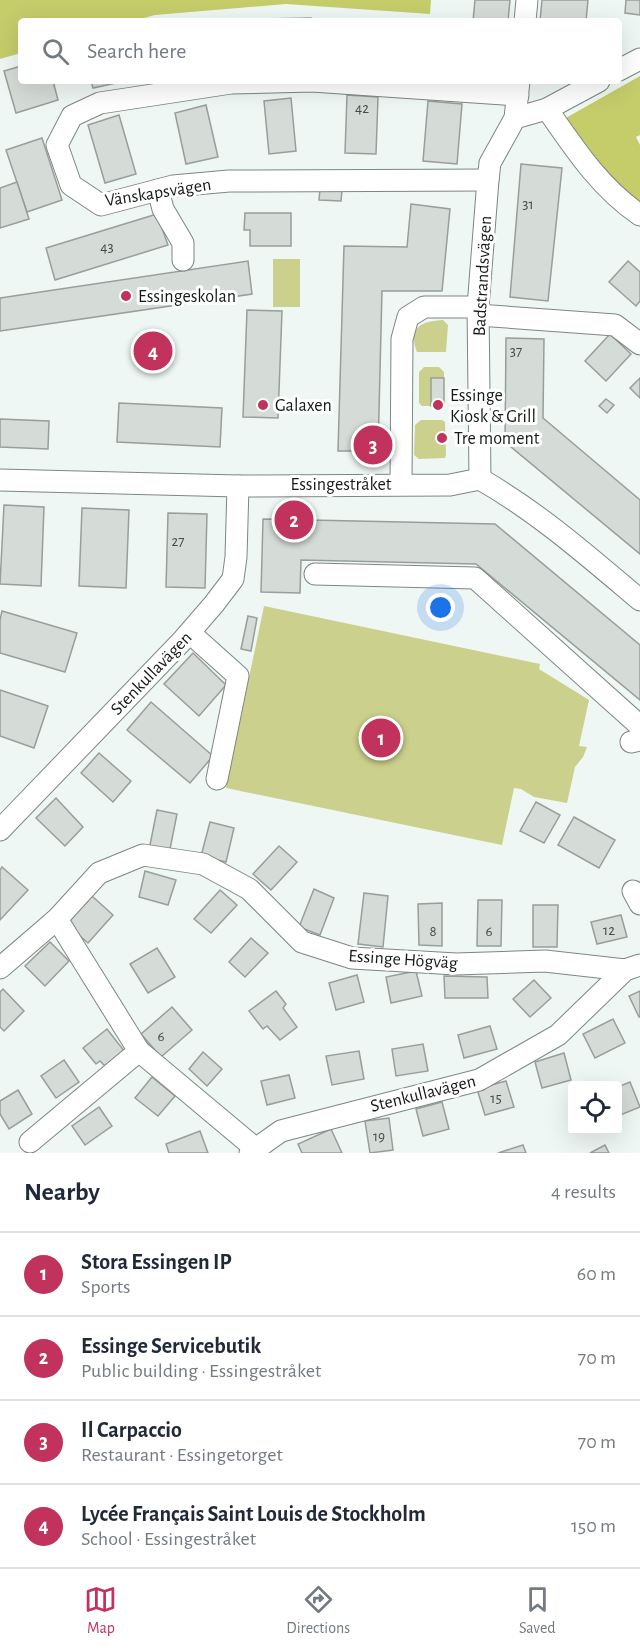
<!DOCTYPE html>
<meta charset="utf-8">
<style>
:root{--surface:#fff;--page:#f6f6f7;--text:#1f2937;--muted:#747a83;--line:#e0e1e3;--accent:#c1325c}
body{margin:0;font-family:"Alegreya Sans",sans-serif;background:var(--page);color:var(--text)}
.controls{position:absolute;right:18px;bottom:18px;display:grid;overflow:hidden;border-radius:6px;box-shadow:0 6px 24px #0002}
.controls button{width:54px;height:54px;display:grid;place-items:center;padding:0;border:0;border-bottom:2px solid var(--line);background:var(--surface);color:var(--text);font:30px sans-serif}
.you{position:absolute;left:441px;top:608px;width:21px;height:21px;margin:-15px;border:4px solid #fff;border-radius:50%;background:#1a73e8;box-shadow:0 0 0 9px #1a73e833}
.badge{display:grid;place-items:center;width:39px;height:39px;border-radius:50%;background:var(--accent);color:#fff;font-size:20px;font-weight:700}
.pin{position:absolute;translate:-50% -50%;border:3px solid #fff;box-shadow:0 2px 6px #0006}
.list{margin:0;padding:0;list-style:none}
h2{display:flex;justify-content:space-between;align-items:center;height:78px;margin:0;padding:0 24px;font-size:26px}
h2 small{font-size:20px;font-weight:400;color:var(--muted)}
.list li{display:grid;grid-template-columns:39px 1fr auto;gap:18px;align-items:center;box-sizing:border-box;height:84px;padding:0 24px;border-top:2px solid var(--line)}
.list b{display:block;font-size:22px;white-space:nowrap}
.list p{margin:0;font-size:20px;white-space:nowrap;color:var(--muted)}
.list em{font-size:20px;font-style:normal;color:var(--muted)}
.icon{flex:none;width:33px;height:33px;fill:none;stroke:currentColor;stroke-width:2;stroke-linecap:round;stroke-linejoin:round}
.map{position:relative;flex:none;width:640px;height:1153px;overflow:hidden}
.search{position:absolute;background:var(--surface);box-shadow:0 6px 24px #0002;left:18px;right:18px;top:18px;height:66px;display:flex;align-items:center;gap:15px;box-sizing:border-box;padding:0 21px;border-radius:6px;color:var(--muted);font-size:22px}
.sheet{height:414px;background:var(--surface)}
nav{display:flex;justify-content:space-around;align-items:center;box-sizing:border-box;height:84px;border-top:2px solid var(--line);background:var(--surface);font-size:16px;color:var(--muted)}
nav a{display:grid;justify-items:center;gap:3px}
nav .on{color:var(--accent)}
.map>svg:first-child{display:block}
.green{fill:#cbd18c}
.forest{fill:#c5cc6a}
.building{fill:#d5dbd6;stroke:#989e99;stroke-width:1.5}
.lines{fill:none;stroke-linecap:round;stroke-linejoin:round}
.minor-casing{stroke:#7e8684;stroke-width:23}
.minor{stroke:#fff;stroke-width:21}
.poi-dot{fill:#c1325c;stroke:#fff;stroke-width:2}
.labels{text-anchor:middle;stroke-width:6;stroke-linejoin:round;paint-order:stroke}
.number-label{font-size:15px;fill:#464a48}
.street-label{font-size:18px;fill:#161918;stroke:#fff}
.poi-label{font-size:18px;fill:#161918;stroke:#fff;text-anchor:start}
</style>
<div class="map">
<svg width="640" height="1153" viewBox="0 0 640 1153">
<rect width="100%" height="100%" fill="#eff7f5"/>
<g class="green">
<rect x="273" y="259" width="27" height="48"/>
<path d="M 443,320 L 448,325 L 446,352 L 417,352 C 407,327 422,321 443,320 Z"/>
<path d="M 424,367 L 439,367 L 444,372 L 444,378 L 431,406 L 422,406 L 419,403 L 419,372 Z"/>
<path d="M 421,420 L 442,420 L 445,422 L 446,455 L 445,458 L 419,459 L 414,455 L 415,425 Z"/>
<path d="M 264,606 L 540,664 L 539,669 L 589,700 L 579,746 L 587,747 L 583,757 L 575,767 L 567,803 L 534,797 L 521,789 L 514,788 L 502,845 L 226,788 Z"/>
</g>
<g class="forest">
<path d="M 0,0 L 431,0 L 430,14 L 286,4 L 155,15 L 133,21 L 21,21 L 21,53 L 0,59 Z"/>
<path d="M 640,76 L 640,135 L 636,137 L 640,145 L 640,210 L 619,193 L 564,119 Z"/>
</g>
<g class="building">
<path d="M 475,0 L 510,0 L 508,21 L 473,21 Z"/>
<path d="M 542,0 L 588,0 L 586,21 L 540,21 Z"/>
<path d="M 626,0 L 640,0 L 640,15 L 625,13 Z"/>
<path d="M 311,18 L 311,21 L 266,21 L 266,19 Z"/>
<path d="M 21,66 L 21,81 L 53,81 L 58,100 L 16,113 L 4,71 Z"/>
<path d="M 91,81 L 125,81 L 93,88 Z"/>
<path d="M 347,95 L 378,97 L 376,154 L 345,153 Z"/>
<path d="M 291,98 L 296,151 L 269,154 L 264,101 Z"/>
<path d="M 428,101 L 462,104 L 457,164 L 423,161 Z"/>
<path d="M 206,105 L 218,157 L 186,164 L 175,113 Z"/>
<path d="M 119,115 L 136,174 L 105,183 L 88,125 Z"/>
<path d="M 42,138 L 62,200 L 27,212 L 6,150 Z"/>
<path d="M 521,164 L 562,168 L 548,301 L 510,297 Z"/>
<path d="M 17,182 L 29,219 L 0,228 L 0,188 Z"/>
<path d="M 320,189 L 342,190 L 341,201 L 319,200 Z"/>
<path d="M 411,204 L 450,209 L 442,291 L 382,291 L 378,451 L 338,451 L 344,246 L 407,247 Z"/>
<path d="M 245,213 L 291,213 L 291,246 L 250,246 L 250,230 L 244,230 Z"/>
<path d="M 157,214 L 168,245 L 55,280 L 46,248 Z"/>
<path d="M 248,261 L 252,294 L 0,331 L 0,298 Z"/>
<path d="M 628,261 L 640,272 L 640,301 L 636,306 L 609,282 Z"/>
<path d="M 247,310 L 282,311 L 278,418 L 243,417 Z"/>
<path d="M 610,334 L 631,354 L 606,381 L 585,361 Z"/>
<path d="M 506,338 L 544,339 L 543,418 L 640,500 L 640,554 L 505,442 Z"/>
<rect x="431" y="378" width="13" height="28"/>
<path d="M 640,378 L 640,398 L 630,388 Z"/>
<path d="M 606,399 L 614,405 L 607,413 L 599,406 Z"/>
<path d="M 119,403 L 222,408 L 220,447 L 117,442 Z"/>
<path d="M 0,419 L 49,421 L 48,449 L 0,447 Z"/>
<path d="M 4,505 L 44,507 L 41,586 L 0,584 Z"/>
<path d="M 82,508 L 129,510 L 126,588 L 79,586 Z"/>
<path d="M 168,513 L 207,514 L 205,588 L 166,587 Z"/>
<path d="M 263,519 L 495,524 L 640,645 L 640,700 L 476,564 L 301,560 L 300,593 L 261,592 Z"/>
<path d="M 2,611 L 77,633 L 65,672 L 0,653 L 0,620 Z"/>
<path d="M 248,616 L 257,618 L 251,651 L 241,649 Z"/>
<path d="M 193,653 L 226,685 L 199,716 L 164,684 Z"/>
<path d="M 0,690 L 48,706 L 34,748 L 0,736 Z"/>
<path d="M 151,702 L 213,756 L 190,783 L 127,730 Z"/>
<path d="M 99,753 L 131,781 L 113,802 L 81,773 Z"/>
<path d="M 56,798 L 83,827 L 65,846 L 36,818 Z"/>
<path d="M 536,802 L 560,815 L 544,843 L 520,831 Z"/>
<path d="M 157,810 L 177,814 L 169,854 L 149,850 Z"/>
<path d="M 574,817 L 615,840 L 599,868 L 558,845 Z"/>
<path d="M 210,822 L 234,828 L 226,862 L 201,856 Z"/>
<path d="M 279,846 L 297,862 L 271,890 L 253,874 Z"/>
<path d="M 2,867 L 28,890 L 0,920 L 0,870 Z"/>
<path d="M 145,871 L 176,880 L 168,905 L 139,897 Z"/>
<path d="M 314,889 L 334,898 L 320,935 L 299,927 Z"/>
<path d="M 220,890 L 237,905 L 211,933 L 194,919 Z"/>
<path d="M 364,893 L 388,896 L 383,947 L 358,944 Z"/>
<path d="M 92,896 L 113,915 L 88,943 L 66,924 Z"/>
<path d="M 478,900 L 502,900 L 501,946 L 477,946 Z"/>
<path d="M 442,903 L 442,946 L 419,945 L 418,904 Z"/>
<path d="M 533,905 L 558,905 L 557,947 L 533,947 Z"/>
<path d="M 621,915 L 627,937 L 597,944 L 591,922 Z"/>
<path d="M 251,938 L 268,953 L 245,977 L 229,962 Z"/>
<path d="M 50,942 L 69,961 L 45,986 L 25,966 Z"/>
<path d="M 157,948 L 175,977 L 148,993 L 130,964 Z"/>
<path d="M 416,971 L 422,996 L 391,1003 L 386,977 Z"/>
<path d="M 357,975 L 364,1002 L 336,1010 L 329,983 Z"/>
<path d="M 444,976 L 487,977 L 488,998 L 445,998 Z"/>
<path d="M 534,980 L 551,998 L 530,1017 L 513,999 Z"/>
<path d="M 3,989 L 24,1011 L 4,1031 L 0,1027 L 0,992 Z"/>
<path d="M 276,991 L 286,1004 L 283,1008 L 297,1027 L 280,1040 L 267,1026 L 263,1029 L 249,1011 Z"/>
<path d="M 640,991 L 640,1017 L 639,1017 L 629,996 Z"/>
<path d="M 172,1007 L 192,1030 L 161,1057 L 141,1034 Z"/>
<path d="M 613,1019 L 625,1043 L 595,1058 L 583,1034 Z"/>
<path d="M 490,1026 L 497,1049 L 464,1058 L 458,1035 Z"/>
<path d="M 107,1029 L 125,1052 L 106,1067 L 100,1061 L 96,1064 L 83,1048 Z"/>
<path d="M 423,1044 L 428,1071 L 396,1076 L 392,1049 Z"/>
<path d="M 359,1051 L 364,1079 L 332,1085 L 326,1056 Z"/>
<path d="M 203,1052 L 222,1069 L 207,1086 L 189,1069 Z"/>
<path d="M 564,1053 L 571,1080 L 542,1088 L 535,1062 Z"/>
<path d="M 64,1060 L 79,1082 L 56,1098 L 41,1076 Z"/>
<path d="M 289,1075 L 295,1098 L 267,1105 L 261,1081 Z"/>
<path d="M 152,1077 L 175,1096 L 158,1116 L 135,1098 Z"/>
<path d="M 506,1081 L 514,1107 L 485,1115 L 477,1089 Z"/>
<path d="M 630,1082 L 640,1107 L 618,1116 L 618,1087 Z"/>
<path d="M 18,1090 L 32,1114 L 9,1129 L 0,1114 L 0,1101 Z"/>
<path d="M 442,1102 L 449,1129 L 423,1136 L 416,1109 Z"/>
<path d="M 99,1107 L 112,1126 L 85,1145 L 72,1126 Z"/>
<path d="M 389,1118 L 393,1150 L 370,1153 L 365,1121 Z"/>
<path d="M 331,1129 L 342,1153 L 302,1153 L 298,1144 Z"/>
<path d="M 200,1131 L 208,1153 L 169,1153 L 166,1144 Z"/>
<path d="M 523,1145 L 526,1153 L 498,1153 Z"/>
<path d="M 605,1145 L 609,1153 L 590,1153 Z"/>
</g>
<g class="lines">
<defs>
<g id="minor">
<path d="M 525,21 L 527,0"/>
<path d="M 619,70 L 640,59"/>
<path d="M 547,109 C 574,148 600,188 640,215"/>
<path d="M 515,118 L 547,109 L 599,81"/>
<path d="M 488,180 L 229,181 L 173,186 L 101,205 L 71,185 L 57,145 L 72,116 L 100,103 L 231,83 L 312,81 L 518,95"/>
<path d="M 158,190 L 163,209 L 183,243 L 183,260"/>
<path d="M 478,315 L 615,325 L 640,344"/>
<path d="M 480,479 L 478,307 L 488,180 L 490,163 L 515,118 L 519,81"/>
<path d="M 0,480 L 238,486 L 450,485 L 480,479 C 538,512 589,557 640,600"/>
<path d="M 401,484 L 402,339 L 408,317 L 424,307 L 478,307"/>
<path d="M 315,574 L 475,578 L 640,726"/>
<path d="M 190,633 L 238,676 L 217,779"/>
<path d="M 631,742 L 640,740"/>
<path d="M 0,830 L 182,641 L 214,604 L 233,579 L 236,557 L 238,486"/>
<path d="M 633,891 L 640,904"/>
<path d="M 57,919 L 139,1051 L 256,1149"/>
<path d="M 0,968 L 57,919 L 99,873 L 143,855 L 203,864 L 249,889 L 302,942 L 352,958 L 456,964 L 545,961 L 625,970"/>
<path d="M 30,1142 L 139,1051"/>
<path d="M 250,1153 L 281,1131 L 479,1080 L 558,1035 L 625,970 L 640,965"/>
</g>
</defs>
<use href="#minor" class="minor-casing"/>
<use href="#minor" class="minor"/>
</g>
<g class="poi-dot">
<circle cx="126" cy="296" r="6"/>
<circle cx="263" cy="405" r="6"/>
<circle cx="438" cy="405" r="6"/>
<circle cx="442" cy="438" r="6"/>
</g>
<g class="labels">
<g class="number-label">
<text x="362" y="113">42</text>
<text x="528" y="209">31</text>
<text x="107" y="252">43</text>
<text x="516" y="356">37</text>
<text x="178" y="546">27</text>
<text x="609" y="935">12</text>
<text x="433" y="936">8</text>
<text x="489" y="936">6</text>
<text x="161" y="1041">6</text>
<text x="496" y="1103">15</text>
<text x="379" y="1141">19</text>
</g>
<g class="street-label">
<text transform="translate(158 192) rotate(-9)" y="6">Vänskapsvägen</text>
<text transform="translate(482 276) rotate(-87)" y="6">Badstrandsvägen</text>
<text x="341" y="490">Essingestråket</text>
<text transform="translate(151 673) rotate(-46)" y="6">Stenkullavägen</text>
<text transform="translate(403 959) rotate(4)" y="6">Essinge Högväg</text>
<text transform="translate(423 1093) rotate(-14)" y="6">Stenkullavägen</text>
</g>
<g class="poi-label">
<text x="138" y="302">Essingeskolan</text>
<text x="450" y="401">Essinge<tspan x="450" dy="21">Kiosk &amp; Grill</tspan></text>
<text x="275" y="411">Galaxen</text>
<text x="454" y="444">Tre moment</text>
</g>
</g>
</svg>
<div class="controls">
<button><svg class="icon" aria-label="locate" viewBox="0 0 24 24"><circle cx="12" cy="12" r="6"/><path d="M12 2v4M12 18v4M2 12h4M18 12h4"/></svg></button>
</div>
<div class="you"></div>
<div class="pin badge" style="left:381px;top:738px">1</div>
<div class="pin badge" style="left:294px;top:520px">2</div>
<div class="pin badge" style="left:373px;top:445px">3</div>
<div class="pin badge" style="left:153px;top:351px">4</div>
<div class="search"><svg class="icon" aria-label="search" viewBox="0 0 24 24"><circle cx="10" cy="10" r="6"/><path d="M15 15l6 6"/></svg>Search here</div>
</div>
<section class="sheet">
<h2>Nearby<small>4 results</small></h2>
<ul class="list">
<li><span class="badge">1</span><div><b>Stora Essingen IP</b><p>Sports</p></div><em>60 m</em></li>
<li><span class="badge">2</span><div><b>Essinge Servicebutik</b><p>Public building · Essingestråket</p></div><em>70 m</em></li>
<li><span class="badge">3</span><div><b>Il Carpaccio</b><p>Restaurant · Essingetorget</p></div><em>70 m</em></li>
<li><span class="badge">4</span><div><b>Lycée Français Saint Louis de Stockholm</b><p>School · Essingestråket</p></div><em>150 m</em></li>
</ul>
</section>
<nav>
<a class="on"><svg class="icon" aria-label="map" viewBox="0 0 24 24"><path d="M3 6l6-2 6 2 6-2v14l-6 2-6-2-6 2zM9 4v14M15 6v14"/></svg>Map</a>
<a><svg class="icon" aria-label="directions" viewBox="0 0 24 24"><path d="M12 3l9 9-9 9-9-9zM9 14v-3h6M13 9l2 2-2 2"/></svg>Directions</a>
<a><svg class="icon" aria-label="saved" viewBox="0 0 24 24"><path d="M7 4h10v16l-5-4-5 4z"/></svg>Saved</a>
</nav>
